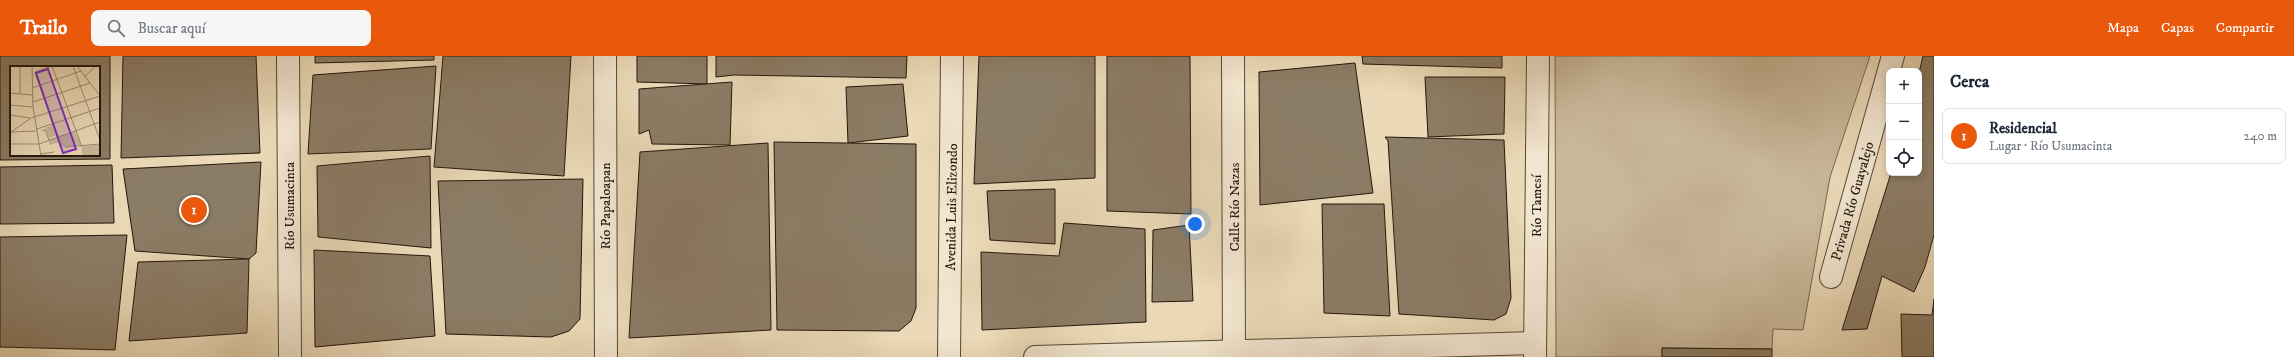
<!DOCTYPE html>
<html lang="es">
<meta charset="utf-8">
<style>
:root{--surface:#fff;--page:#f6f6f7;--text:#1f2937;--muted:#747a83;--line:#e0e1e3;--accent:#ea580c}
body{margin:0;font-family:"IM FELL DW Pica",serif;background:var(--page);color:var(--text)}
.controls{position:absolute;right:12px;top:12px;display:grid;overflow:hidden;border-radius:8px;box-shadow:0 2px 6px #0003}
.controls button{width:36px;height:36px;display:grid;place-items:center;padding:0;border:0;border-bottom:1px solid var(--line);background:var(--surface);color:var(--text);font:20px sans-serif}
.you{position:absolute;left:1195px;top:168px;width:14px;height:14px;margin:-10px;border:3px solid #fff;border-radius:50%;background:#1a73e8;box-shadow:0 0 0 6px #1a73e833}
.badge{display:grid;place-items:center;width:26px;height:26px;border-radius:50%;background:var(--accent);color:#fff;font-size:13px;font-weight:700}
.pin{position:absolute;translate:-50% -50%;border:2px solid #fff;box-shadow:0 1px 4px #0006}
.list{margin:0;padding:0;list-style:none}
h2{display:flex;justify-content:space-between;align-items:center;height:52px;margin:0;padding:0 16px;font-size:17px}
h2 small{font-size:13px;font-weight:400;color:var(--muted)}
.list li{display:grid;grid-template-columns:26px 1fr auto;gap:12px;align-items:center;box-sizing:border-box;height:56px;margin:0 8px 8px;padding:0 8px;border:1px solid var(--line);border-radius:8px}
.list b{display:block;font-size:15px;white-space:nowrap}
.list p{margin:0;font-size:13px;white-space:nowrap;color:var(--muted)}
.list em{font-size:13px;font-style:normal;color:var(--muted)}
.icon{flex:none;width:22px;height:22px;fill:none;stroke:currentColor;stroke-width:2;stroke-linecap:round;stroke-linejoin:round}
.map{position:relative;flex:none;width:1934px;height:301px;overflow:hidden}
header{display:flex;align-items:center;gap:24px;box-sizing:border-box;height:56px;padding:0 20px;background:var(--accent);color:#fff}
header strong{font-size:19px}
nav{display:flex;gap:22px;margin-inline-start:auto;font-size:14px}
.search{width:280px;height:36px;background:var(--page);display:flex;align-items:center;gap:10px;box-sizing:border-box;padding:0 14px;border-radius:8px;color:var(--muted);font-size:15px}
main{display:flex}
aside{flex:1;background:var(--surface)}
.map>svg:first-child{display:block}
.green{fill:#c9b89a;stroke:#766853}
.building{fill:#8b7c65;stroke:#22170c;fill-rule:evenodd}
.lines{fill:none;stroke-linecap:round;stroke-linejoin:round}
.minor-casing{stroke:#544837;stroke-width:24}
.tertiary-casing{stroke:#544837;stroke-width:24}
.minor{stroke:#f2e6d0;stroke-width:22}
.tertiary{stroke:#f2e6d0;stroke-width:22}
.labels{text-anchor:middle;stroke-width:3.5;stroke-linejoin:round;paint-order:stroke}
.street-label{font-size:14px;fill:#22170c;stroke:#f2e6d0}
.inset-road{fill:none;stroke:#9b8b73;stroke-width:1}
.view{fill:#7b2cbf;fill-opacity:0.15;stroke:#7b2cbf;stroke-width:2}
.inset-edge{fill:none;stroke:#22170c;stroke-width:2}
</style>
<header>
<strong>Trailo</strong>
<div class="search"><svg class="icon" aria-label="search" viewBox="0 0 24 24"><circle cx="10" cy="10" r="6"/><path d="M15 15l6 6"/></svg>Buscar aquí</div>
<nav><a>Mapa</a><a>Capas</a><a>Compartir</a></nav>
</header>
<main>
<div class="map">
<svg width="1934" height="301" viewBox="0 0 1934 301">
<rect width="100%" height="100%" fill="#ebd9b7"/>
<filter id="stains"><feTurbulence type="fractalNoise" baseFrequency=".005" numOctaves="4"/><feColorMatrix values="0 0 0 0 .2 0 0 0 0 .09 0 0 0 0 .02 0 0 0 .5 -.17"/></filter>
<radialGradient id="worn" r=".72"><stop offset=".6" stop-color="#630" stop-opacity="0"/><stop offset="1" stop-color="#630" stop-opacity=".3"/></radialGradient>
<path class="green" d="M 1555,0 L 1870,0 L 1830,121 L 1803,274 L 1773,273 L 1772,293 L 1662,292 L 1662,301 L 1556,301 Z"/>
<g class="building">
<path d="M 0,0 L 110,0 L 110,103 L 0,104 ZM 11,11 L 99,11 L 99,99 L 11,99 Z"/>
<path d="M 123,0 L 256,0 L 260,97 L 121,102 Z"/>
<path d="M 315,0 L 434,0 L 434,4 L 315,7 Z"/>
<path d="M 443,0 L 571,0 L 564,120 L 434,111 Z"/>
<path d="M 637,0 L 707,0 L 707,28 L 637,26 Z"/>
<path d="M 716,0 L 907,0 L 906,22 L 734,19 L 716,21 Z"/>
<path d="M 979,0 L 1095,0 L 1095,122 L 974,128 Z"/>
<path d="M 1107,0 L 1190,0 L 1191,158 L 1107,155 Z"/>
<path d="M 1362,0 L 1502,0 L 1502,12 L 1363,8 Z"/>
<path d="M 1923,0 L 1934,0 L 1934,179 L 1925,211 L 1914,236 L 1882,220 L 1867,273 L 1842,274 L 1891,117 L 1919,117 L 1919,17 Z"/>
<path d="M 1355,7 L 1373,137 L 1260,149 L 1259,16 Z"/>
<path d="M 436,10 L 431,93 L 308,98 L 313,19 Z"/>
<path d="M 1425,21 L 1505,21 L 1504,78 L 1428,81 Z"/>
<path d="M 732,26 L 730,89 L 652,88 L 649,74 L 639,78 L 639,33 Z"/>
<path d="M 903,28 L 908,80 L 848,87 L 846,31 Z"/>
<path d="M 1385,81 L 1504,84 L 1511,242 L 1506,258 L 1494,264 L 1399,258 L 1388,85 Z"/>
<path d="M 774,86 L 916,88 L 916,252 L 911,265 L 899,275 L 777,274 Z"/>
<path d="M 768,87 L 771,274 L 629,282 L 640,96 Z"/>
<path d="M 430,100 L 431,192 L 318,181 L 317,110 Z"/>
<path d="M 261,106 L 256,197 L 249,203 L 135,195 L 123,113 Z"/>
<path d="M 112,109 L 114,167 L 0,168 L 0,111 Z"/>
<path d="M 583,123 L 580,263 L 569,275 L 551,281 L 446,278 L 438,125 Z"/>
<path d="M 1055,133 L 1055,188 L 990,184 L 987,135 Z"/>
<path d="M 1322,148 L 1384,148 L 1390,260 L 1324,257 Z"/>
<path d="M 1064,167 L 1145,173 L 1146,266 L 982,274 L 981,196 L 1059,200 Z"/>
<path d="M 1189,169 L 1193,245 L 1152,246 L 1153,174 Z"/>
<path d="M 127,179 L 115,294 L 0,291 L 0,181 Z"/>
<path d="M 314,194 L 430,200 L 435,280 L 315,291 Z"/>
<path d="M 249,203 L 247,277 L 129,285 L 138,206 Z"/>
<path d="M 1934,243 L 1934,301 L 1902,301 L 1901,258 L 1932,259 Z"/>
<path d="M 1662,292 L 1772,293 L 1772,301 L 1662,301 Z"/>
</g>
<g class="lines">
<defs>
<g id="minor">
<path d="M 288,0 L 290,301"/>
<path d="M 605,0 L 606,301"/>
<path d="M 1233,0 L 1234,301"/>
<path d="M 1831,221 L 1893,0"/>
<path d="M 1035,301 L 1535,287"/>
<path d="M 1535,301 L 1538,0"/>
</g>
<path id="tertiary" d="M 949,301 L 952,0"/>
</defs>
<use href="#minor" class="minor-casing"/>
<use href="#tertiary" class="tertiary-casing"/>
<use href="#minor" class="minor"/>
<use href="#tertiary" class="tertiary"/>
</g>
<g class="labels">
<g class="street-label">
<text transform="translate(1852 145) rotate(-74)" y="5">Privada Río Guayalejo</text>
<text transform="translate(289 150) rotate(-90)" y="5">Río Usumacinta</text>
<text transform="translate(605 150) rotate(-90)" y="5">Río Papaloapan</text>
<text transform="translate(1536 150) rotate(-90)" y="5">Río Tamesí</text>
<text transform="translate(951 151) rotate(-89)" y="5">Avenida Luis Elizondo</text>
<text transform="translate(1234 151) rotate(-90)" y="5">Calle Río Nazas</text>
</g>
</g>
<g transform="translate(10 10)">
<rect width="90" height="90" fill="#ebd9b7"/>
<path d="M 43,59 L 47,69 L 39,72 L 35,62 ZM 65,65 L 71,79 L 53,81 L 49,76 L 39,79 L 39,74 ZM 90,78 L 90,90 L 72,90 L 72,81 Z" fill="#c9b89a"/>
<path class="inset-road" d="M 10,0 L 10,28M 22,0 L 23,41 L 31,90M 42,0 L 72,81M 63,0 L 90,74M 67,0 L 90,30M 25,6 L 42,0M 25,7 L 48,70M 75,10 L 86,0M 22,22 L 71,5M 0,27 L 22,29M 23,36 L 80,17M 0,39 L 23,41M 0,49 L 20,52M 27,63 L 90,42M 32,65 L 35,64 L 39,74M 1,66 L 21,52 L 90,30M 1,66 L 26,65M 0,78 L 29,78 L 90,56M 55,81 L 90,78M 31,88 L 44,86"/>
<path class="view" d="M 38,3 L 66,83 L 53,87 L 26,7 Z"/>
<rect width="90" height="90" class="inset-edge"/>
</g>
<rect width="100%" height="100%" filter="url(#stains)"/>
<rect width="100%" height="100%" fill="url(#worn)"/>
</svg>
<div class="controls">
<button>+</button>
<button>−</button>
<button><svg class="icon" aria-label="locate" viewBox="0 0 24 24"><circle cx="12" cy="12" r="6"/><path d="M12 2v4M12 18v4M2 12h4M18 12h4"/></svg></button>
</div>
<div class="you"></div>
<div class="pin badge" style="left:194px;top:154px">1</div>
</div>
<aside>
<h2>Cerca<small></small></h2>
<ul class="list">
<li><span class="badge">1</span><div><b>Residencial</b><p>Lugar · Río Usumacinta</p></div><em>240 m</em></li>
</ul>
</aside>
</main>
